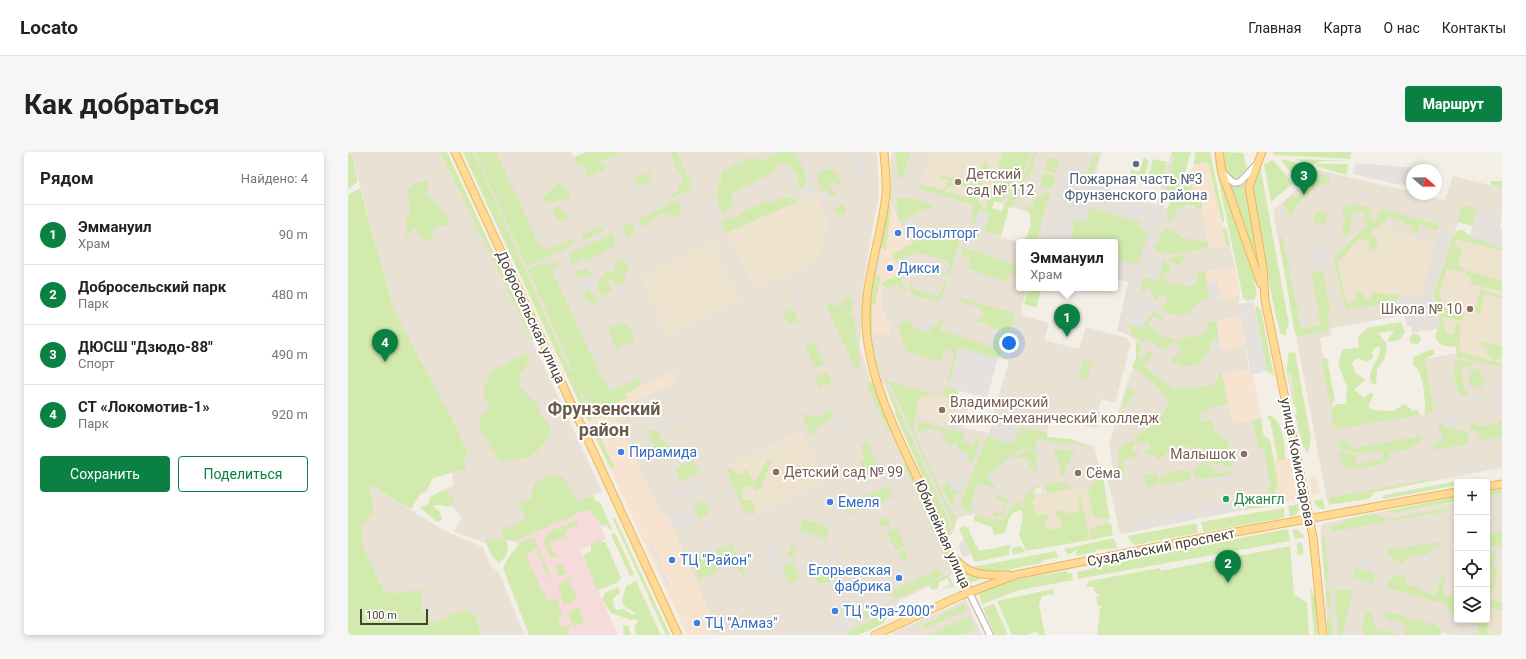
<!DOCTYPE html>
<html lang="ru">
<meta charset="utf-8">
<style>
:root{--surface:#fff;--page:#f6f6f6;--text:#222;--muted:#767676;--line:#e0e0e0;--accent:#0b8043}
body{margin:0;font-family:Roboto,sans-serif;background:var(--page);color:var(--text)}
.controls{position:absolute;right:12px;bottom:12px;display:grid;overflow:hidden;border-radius:4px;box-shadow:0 2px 6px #0003}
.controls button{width:36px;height:36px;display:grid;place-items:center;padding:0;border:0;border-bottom:1px solid var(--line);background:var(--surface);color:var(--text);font:20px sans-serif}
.compass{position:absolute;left:1058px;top:12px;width:36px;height:36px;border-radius:50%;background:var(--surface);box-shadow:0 2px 6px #0003;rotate:110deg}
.scale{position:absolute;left:12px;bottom:10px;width:68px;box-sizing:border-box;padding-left:4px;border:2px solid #473f35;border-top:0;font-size:11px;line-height:14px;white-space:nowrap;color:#473f35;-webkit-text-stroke:3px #fff;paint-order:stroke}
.you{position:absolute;left:661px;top:191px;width:14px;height:14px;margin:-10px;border:3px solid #fff;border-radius:50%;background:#1a73e8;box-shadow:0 0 0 6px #1a73e833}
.badge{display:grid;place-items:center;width:26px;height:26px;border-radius:50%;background:var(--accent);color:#fff;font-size:13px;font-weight:700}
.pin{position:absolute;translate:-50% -33px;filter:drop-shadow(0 1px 2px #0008)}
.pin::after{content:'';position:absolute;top:21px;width:14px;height:12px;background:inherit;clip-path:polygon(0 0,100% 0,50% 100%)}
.popup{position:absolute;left:668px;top:87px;width:102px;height:52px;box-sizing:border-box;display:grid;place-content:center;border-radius:4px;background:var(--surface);filter:drop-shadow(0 1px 3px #0005);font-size:13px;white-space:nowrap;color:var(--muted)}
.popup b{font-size:15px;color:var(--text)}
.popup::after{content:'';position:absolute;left:50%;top:100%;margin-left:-8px;border:8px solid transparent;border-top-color:var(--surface)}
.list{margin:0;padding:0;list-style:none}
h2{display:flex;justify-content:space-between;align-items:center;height:52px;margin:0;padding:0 16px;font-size:17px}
h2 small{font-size:13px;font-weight:400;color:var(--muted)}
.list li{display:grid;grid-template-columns:26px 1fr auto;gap:12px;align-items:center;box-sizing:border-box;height:60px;padding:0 16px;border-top:1px solid var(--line)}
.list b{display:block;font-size:15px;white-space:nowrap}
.list p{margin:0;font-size:13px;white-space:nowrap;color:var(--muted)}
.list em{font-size:13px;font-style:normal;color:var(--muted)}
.actions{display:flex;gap:8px;padding:12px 16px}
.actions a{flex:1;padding:9px 0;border:1px solid var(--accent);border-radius:4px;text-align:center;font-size:14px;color:var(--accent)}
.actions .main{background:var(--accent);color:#fff}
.icon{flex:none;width:22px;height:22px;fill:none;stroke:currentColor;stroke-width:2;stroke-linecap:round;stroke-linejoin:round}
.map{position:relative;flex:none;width:1154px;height:483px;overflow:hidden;border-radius:4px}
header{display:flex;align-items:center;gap:24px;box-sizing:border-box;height:56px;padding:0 20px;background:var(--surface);border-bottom:1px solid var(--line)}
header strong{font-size:19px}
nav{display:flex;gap:22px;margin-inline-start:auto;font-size:14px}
.intro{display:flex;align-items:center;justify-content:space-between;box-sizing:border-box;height:96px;padding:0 24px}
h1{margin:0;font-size:28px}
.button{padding:10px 18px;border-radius:4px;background:var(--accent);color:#fff;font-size:14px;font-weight:700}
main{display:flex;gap:24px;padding:0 24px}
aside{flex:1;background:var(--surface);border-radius:4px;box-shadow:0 2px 6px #0003}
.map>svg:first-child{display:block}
.residential{fill:#e8e1d4;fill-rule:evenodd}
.commercial{fill:#f7e4d0}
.industrial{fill:#e6e0db}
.education{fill:#eee3cf}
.medical{fill:#f5dbd9}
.green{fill:#d2eaad}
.parking{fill:#e5e2de}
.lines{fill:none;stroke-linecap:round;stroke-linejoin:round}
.minor-casing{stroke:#c3b9ab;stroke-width:8}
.major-casing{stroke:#e9b75f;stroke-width:9}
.minor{stroke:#fff;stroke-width:5.5}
.major{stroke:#ffda94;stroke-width:7}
.service-dot{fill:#5c6f8a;stroke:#fff;stroke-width:1.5}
.education-dot{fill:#8d6e63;stroke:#fff;stroke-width:1.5}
.shop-dot{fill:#3f7fe0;stroke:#fff;stroke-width:1.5}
.leisure-dot{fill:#2e9e5b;stroke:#fff;stroke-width:1.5}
.labels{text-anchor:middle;stroke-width:4;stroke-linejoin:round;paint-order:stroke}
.education-label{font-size:14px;fill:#785e54;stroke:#fff;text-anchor:start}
.service-label{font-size:14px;fill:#4e5e75;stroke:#fff}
.shop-label{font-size:14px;fill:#366cbe;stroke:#fff;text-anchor:start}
.street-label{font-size:14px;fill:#473f35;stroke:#fff}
.leisure-label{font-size:14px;fill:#27864d;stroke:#fff;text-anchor:start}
.district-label{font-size:18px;font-weight:bold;fill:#6a5c4c;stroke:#fff}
</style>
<header>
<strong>Locato</strong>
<nav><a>Главная</a><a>Карта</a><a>О нас</a><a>Контакты</a></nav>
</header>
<div class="intro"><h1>Как добраться</h1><a class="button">Маршрут</a></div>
<main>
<aside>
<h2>Рядом<small>Найдено: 4</small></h2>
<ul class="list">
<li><span class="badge">1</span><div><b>Эммануил</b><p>Храм</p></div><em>90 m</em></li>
<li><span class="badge">2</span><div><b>Добросельский парк</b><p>Парк</p></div><em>480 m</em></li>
<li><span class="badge">3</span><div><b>ДЮСШ &quot;Дзюдо-88&quot;</b><p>Спорт</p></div><em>490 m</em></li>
<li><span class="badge">4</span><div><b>СТ «Локомотив-1»</b><p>Парк</p></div><em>920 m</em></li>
</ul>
<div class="actions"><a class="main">Сохранить</a><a>Поделиться</a></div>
</aside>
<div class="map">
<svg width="1154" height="483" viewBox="0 0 1154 483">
<rect width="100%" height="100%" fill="#f4efe6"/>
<g class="residential">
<path d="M 3,0 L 92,0 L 161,139 L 254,339 L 229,350 L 168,389 L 156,388 L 140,392 L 106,380 L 113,365 L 101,351 L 95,337 L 105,334 L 104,321 L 117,317 L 115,305 L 121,302 L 101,261 L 46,159 Z"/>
<path d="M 115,0 L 223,0 L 226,5 L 238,0 L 529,0 L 531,42 L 516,124 L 512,195 L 528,245 L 606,422 L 552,448 L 536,471 L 510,483 L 371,483 L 319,363 L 315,364 L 261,254 L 238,265 ZM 468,42 L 481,74 L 381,80 ZM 329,230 L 266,258 L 261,249 ZM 452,279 L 477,329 L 404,363 L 380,314 Z"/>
<path d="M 545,0 L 584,0 L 572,37 L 637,57 L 655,0 L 754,0 L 745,31 L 714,21 L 692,90 L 678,90 L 686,62 L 646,49 L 636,80 L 671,90 L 671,136 L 679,136 L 673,158 L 673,163 L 701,171 L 696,188 L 731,197 L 738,175 L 779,186 L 783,192 L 767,251 L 753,247 L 750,258 L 752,264 L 749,276 L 701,267 L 699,285 L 722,287 L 746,295 L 754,326 L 743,341 L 694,340 L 693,335 L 687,336 L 678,348 L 672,353 L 665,351 L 660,364 L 656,367 L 645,369 L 626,362 L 609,366 L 605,379 L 603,383 L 600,383 L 547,261 L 548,260 L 538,235 L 531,228 L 522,183 L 542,180 L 541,172 L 533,155 L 535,134 L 534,131 L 553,122 L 544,103 L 563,91 L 551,70 L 542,49 L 543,5 ZM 611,196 L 661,209 L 644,267 L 672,276 L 641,284 L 641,281 L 615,276 L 568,262 L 573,238 L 596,243 L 598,235 L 601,236 Z"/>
<path d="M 970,18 L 1064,40 L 1064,42 L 1072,42 L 1097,48 L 1105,24 L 1154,36 L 1154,64 L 1129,57 L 1124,74 L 1110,70 L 1106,82 L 1091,78 L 1087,92 L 1041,79 L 997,156 L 1053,145 L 1057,163 L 983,176 L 984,183 L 972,186 L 989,277 L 1083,261 L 1086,257 L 1077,207 L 1109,201 L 1109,205 L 1154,215 L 1154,316 L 979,349 L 925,59 Z"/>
<path d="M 832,51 L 849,57 L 855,58 L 860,96 L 882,93 L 887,115 L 857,120 L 863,148 L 892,143 L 890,152 L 892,164 L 868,169 L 873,197 L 897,193 L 901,218 L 874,222 L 888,271 L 913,266 L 926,352 L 772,382 L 759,324 L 765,316 L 761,294 L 778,233 L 788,209 L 791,194 L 789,189 L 777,181 L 777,172 L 809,74 L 815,73 L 816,57 Z"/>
<path d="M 21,332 L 99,380 L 135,395 L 143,414 L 152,422 L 176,483 L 133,483 L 127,463 L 116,458 L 83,471 L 73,457 L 47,442 L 37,441 L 15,394 L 13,374 L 26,360 Z"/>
<path d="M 1154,341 L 1154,399 L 1139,453 L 1139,344 Z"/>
<path d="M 1109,350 L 1109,468 L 1135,468 L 1131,483 L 1104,483 L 1064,473 L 1061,483 L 980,483 L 973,381 L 973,375 L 977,371 L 1038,359 L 1046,361 Z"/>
<path d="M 618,448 L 634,483 L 545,483 L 544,481 Z"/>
</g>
<g class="commercial">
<path d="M 860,10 L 878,93 L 860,96 L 853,49 L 839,28 L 846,13 Z"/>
<path d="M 542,49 L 550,70 L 563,91 L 544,103 L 554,122 L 534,131 L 535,134 L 533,155 L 541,172 L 542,181 L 522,183 L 521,155 L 526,119 L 531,119 L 534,103 L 530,102 L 539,53 Z"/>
<path d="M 887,115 L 892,143 L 863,149 L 857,120 Z"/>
<path d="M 892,164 L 897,193 L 873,198 L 868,169 Z"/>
<path d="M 901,218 L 906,227 L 913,266 L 888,271 L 882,265 L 874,222 Z"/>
<path d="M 325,220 L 329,230 L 265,259 L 261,248 Z"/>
<path d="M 261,254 L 315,364 L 319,363 L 371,483 L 339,483 L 238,265 Z"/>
<path d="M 919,304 L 942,307 L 949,348 L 926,352 Z"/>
<path d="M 968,323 L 972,341 L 964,343 L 962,332 L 963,324 Z"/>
</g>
<g class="industrial">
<path d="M 823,4 L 830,6 L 821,31 L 816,57 L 817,67 L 815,74 L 809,74 L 777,172 L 777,181 L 769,179 L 780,130 L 767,127 L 767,90 L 692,90 L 714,21 L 808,53 L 813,43 L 812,36 Z"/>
<path d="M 1129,57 L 1154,64 L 1152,76 L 1154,76 L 1154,96 L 1121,87 Z"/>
<path d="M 1091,77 L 1106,82 L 1086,142 L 1093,176 L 1064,181 L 1063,174 L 1059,175 L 1053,145 L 1073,141 Z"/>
<path d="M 644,267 L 672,276 L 665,292 L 646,287 L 641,284 Z"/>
</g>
<g class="education">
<path d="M 584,0 L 655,0 L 637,57 L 572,37 Z"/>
<path d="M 468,42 L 481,74 L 468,110 L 405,138 L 380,80 Z"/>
<path d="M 1028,69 L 1042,73 L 1041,79 L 1087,92 L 1073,141 L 997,156 L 986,110 Z"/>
<path d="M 1106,82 L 1154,96 L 1154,215 L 1109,205 L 1108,188 L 1095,191 L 1086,142 Z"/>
<path d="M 365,89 L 392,147 L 319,184 L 292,125 Z"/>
<path d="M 573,238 L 622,250 L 615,276 L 568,262 Z"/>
<path d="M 453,279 L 477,330 L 404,363 L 380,314 Z"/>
<path d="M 754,326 L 763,382 L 694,394 L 684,348 L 687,336 L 689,342 L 722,337 L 743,341 Z"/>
<path d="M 1154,399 L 1154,453 L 1140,448 Z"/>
<path d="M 1139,453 L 1154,457 L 1154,483 L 1131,483 L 1139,468 Z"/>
</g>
<path class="medical" d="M 245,355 L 258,387 L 232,398 L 270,483 L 207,483 L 168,389 Z"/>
<g class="green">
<path d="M 0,0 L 3,0 L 10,30 L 0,37 Z"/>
<path d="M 92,0 L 99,0 L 186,188 L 184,188 Z"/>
<path d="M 115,0 L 124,0 L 132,15 L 222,220 L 225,220 L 180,117 L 196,111 L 200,113 L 207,110 L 212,113 L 203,117 L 249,216 L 262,239 L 293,225 C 293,235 286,238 277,242 L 279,246 L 263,253 L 265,258 L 259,261 L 256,257 L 251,260 L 253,264 L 247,266 L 234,240 L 232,240 L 244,267 L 240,269 Z"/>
<path d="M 127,0 L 148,0 L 190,91 L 201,98 L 224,87 L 227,89 L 225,93 L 179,115 Z"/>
<path d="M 238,0 L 273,0 L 251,10 L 257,15 L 255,18 L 241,25 L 238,19 L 239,15 L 228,11 L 226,6 Z"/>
<path d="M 322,0 L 329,0 L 344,36 L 327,45 L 323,44 L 330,39 L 330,35 L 335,31 L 335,27 L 327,14 Z"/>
<path d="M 432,0 L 447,0 L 457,20 L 458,32 L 455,36 L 450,34 L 449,23 L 443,13 L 429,10 L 428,19 L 382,42 L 386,53 L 374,62 L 369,45 L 370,31 L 374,28 L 374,19 L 404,5 L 413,9 Z"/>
<path d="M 548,0 L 562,0 L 555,26 L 550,27 Z"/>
<path d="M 655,0 L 683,0 L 675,20 L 653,51 L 646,49 L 644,56 L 654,60 L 657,51 L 676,24 L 686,0 L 689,0 L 682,24 L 679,23 L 674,38 L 670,38 L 665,55 L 661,56 L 653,84 L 636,80 L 641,62 L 631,58 L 627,72 L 624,68 L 625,53 L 572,37 L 573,32 L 594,38 L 599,33 L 600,28 L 592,25 L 593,23 L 626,33 L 630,28 L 637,8 L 642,17 L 637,19 L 638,23 L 634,31 L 636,37 L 624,39 L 615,34 L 602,34 L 596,39 L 620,46 L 623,44 L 629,47 L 631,51 L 634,53 L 634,56 L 637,57 Z"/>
<path d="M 824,0 L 843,0 C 835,22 839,28 821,46 L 817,45 L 819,28 L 827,5 L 823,4 Z"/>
<path d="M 847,0 L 862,0 L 876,66 L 876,70 L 874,71 L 860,10 L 846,13 Z"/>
<path d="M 874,0 L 895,1 L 899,17 L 893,25 L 884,27 L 878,22 Z"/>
<path d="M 924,0 L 1003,0 L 1002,7 L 927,3 Z"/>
<path d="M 746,2 L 751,3 L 744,23 L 739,22 Z"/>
<path d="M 701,5 L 712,8 L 708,21 L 697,18 Z"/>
<path d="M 796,5 L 801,9 L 797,23 L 794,25 L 782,21 L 783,17 L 791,20 Z"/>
<path d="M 866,6 L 869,6 L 871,22 L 882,57 L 891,74 L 902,107 L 909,142 L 906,148 L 898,149 L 895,146 Z"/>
<path d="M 805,7 L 820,10 L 814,30 L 800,24 Z"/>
<path d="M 934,7 L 962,15 L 949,27 L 934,10 Z"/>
<path d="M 946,7 L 1002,9 L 975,9 L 964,13 Z"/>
<path d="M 925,8 L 945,31 L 923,50 L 916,12 Z"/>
<path d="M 970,12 L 1001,12 L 998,23 L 968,14 Z"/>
<path d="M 912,14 L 941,173 L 938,177 L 938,184 L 933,182 L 928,165 L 905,47 L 905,31 Z"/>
<path d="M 479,17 L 485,17 L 494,31 L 490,33 L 483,30 L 482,35 L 488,42 L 480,46 C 472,42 471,32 469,24 L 471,20 Z"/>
<path d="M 301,20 L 304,28 L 290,35 L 286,27 Z"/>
<path d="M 970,20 L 982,25 L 980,31 L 968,35 L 949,52 L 945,58 L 946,62 L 940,63 L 938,54 L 935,52 L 943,44 L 946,47 L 964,30 L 961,27 Z"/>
<path d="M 696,21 L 707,24 L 705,33 L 701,36 L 692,34 Z"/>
<path d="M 79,28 L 80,43 L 101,66 L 98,74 L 88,74 L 83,88 L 72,86 L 68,74 L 58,85 L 58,67 L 62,60 L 59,38 L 67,31 Z"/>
<path d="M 839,28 L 853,49 L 855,58 C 849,57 845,54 839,53 C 831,53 824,64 823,71 L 820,69 C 816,48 829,44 839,28 Z"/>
<path d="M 1143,29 L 1154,29 L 1154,36 L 1142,32 Z"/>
<path d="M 212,30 L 217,38 L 221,39 L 222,46 L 202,50 L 193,47 Z"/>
<path d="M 896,31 L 912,112 L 911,113 L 882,35 Z"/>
<path d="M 12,36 L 46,159 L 101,261 L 121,303 L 115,306 L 118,317 L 85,326 L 78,340 L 73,341 L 63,357 L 21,332 L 26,360 L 14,374 L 15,394 L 37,441 L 45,439 L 47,442 L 74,437 L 73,457 L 83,471 L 116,458 L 127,463 L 133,483 L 0,483 L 0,43 Z"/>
<path d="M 698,40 L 702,42 L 688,90 L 672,90 L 673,87 L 678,87 L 683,73 L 681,59 L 676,57 L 679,54 L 685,53 L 687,47 Z"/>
<path d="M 445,45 L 449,50 L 380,80 L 377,79 L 373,69 L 383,64 L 387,67 L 398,58 L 421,48 L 422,51 L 434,46 Z"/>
<path d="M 549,46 L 568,47 L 586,54 L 585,57 L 577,57 L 551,70 Z"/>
<path d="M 331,48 L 333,60 L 327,66 L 314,60 L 297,76 L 289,68 Z"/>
<path d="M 1007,52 L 1017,54 L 1025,58 L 1021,62 L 1022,66 L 1027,68 L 1031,65 L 1031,58 L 1037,58 L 1089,72 L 1091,76 L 1089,79 L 1071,72 L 1071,81 L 1064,80 L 1062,74 L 1056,72 L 1054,68 L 1039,65 L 1036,71 L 1022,80 L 1030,90 L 1029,97 L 1021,100 L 1022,91 L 1011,86 L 990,111 L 998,151 L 1004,151 L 1009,145 L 1007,139 L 1011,139 L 1020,148 L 1027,139 L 1032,142 L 1050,143 L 1051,145 L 1046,150 L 998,158 L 986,110 C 988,103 1011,80 1018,76 L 1019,71 L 1016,67 L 1017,59 L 1003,60 L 1005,69 L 1001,72 L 1003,80 L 998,84 L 993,79 L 998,67 L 994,61 L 997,55 Z"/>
<path d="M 539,53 L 543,54 L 538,98 L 531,95 Z"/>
<path d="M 1114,53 L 1129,57 L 1124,74 L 1110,70 Z"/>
<circle cx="493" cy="58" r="5"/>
<path d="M 212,54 L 221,65 L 210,70 L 204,58 Z"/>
<path d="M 742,56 L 793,70 L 791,76 L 801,80 L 789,113 L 767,107 L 767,90 L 722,90 L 727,68 L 738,70 Z"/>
<path d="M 967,60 L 979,61 L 978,72 L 966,71 Z"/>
<path d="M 283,71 L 287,79 L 280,87 L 275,77 L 276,74 Z"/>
<path d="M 252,75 L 255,76 L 255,79 L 237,88 L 233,86 L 235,82 Z"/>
<path d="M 874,75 L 879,77 L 882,93 L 878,93 Z"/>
<path d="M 817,76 L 827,80 L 834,86 L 860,90 L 860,96 C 843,99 823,106 806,98 L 808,92 L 812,89 L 813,82 Z"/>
<path d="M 581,77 L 586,77 L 586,80 L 593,83 L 594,80 L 599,81 L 599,85 L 607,88 L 611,84 L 613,86 L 601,123 L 593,122 L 594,120 L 599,121 L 602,110 L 570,100 L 547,109 L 544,103 L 580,82 Z"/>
<path d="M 1111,78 L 1116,79 L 1123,85 L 1154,96 L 1154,99 L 1109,87 L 1106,93 L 1114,97 L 1110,113 L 1115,116 L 1115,120 L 1099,117 L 1091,139 L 1095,154 L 1116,161 L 1116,165 L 1112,169 L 1094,164 L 1098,182 L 1107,181 L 1107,172 L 1113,173 L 1111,200 L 1154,212 L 1154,215 L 1109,205 L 1108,194 C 1091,197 1082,187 1092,172 L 1086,142 L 1106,82 Z"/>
<path d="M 622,81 L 632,83 L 631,85 L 622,82 L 617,96 L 671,114 L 671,124 L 661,121 L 658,130 L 620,117 L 623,107 L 615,104 L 613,102 Z"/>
<path d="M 264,82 L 267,90 L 265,95 L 238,109 L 232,107 L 226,115 L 220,102 Z"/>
<path d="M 934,83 L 953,177 L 973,173 L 964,125 L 966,117 L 974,117 C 978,128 977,136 980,148 L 978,149 L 982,149 L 983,158 L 979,161 L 981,169 L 980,178 L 952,184 L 947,182 L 931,86 Z"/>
<path d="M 834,104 L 837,106 L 830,114 L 822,109 L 821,106 Z"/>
<path d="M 273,107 L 279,112 L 281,116 L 277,122 L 277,132 L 269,132 L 262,127 L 259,127 L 264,140 L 254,144 L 249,134 L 252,132 L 250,132 L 253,125 L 257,124 L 256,119 L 267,119 L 267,110 Z"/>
<path d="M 816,107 L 824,115 L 815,126 L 824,132 L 834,133 L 834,135 L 846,133 L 846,131 L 849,130 L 849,121 L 857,120 L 862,147 L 852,148 C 840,165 832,168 814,157 L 814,154 L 815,152 L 818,152 L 820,147 L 812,142 L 808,149 L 806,146 L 807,143 L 801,136 L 798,136 L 796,139 L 792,136 L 795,125 L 810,128 Z"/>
<path d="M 237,117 L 241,120 L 246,120 L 244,123 L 232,127 L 226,120 Z"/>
<path d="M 1117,118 L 1154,129 L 1154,140 L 1124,132 L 1122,129 L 1124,125 L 1118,123 Z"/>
<path d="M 526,122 L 533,124 L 527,153 L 524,153 L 524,183 L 522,183 L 521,155 Z"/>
<path d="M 552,122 C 555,129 555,135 559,141 L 553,137 L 550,132 L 539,136 L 534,131 Z"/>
<path d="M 597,128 L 599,129 L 593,148 L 585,148 L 564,143 L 561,135 L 563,131 L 565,131 L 564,136 L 591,145 Z"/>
<path d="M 680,136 L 694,136 L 688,156 L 676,152 Z"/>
<path d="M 237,137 L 240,137 L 248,146 L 250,152 L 246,153 C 240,150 234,143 237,137 Z"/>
<path d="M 1133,138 L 1154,144 L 1154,147 L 1137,142 L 1131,163 L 1126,159 Z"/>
<path d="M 502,144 L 506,151 L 501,162 L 506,167 L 512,215 L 507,216 L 478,153 L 484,150 L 488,155 L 494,154 L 498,146 Z"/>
<path d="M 606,144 L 661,160 L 666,162 L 666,165 L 657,201 L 650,206 L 611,196 L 603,229 L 599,228 L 606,203 L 603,198 L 598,197 L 592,210 L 558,199 L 550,175 L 553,170 L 558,171 L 560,168 L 563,169 L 565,175 L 581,180 L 583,175 L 590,173 L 592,166 L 596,167 L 592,178 L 645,195 L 649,183 L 652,184 L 654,179 L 641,175 L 639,171 L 628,170 L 630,166 L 634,167 L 636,161 L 632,159 L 633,156 L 614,150 Z"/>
<path d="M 909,154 L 913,158 L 926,224 L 919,219 L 907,155 Z"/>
<path d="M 445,157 L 450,168 L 440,172 L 435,161 Z"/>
<path d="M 806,159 L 815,165 L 815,169 L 806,164 L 800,173 L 818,186 L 826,186 L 827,188 L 856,182 L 856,180 L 861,179 L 860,170 L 868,169 L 871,187 L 862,189 L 864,197 L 859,199 L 851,212 L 834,215 L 823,208 L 834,197 L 826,189 L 817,199 L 798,186 L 794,190 L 784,183 L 781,172 L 793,176 Z"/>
<path d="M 274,170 L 281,174 L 287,188 L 268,197 L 260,177 Z"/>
<path d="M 1053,170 L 1057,180 L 1051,188 L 1043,190 L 1039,188 L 1046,179 L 1030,181 L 1039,192 L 1037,206 L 1029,217 L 1028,233 L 1023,231 C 1019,214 1032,211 1032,195 L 1028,195 L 1024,200 L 1025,206 L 1018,210 L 1010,206 L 1003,211 L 1006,215 L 1007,221 L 1018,228 L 1006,237 L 1016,246 L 1022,241 L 1026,242 L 1020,254 L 1024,258 L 1045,259 L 1057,252 L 1065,259 L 1070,258 L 1072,263 L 989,277 L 986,274 L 983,258 L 989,252 L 998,252 L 999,235 L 990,212 L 995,197 L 1011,196 L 1010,185 L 1019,176 Z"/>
<circle cx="1067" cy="187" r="5.5"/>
<path d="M 466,190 L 477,212 L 467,216 L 457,194 Z"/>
<path d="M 788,190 L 793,193 L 790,204 L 793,207 L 800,199 L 807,203 L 803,204 L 796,215 L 825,236 L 838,237 L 865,233 L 865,230 L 870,229 L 869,223 L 874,222 L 880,252 L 861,256 L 862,259 L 850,262 L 852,270 L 864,268 L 866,279 L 880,288 L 884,314 L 875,316 L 874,311 L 864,313 L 857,310 L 854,296 L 846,297 L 843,294 L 818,300 L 817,304 L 811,307 L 807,304 L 798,303 L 796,299 L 802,297 L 801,290 L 785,293 L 785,299 L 790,301 L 790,304 L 776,307 L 776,320 L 770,321 L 770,300 L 776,293 L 783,289 L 790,291 L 788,284 C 803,276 816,266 821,249 L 806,231 L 784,215 L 788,206 Z"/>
<path d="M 1133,190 L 1154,195 L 1154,205 L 1148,208 L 1139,203 L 1139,196 L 1132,194 Z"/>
<path d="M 1085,197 L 1087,202 L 1077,207 L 1086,258 L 1083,261 L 1077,262 C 1077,246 1077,223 1065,212 L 1065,205 C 1073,202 1077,199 1085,197 Z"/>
<path d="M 947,200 L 963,286 L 960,302 L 954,291 L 947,263 L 949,259 L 944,248 L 946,245 L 943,223 L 939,222 C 938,214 941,209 940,201 Z"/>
<path d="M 180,201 L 181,210 L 172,222 L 171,235 L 189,252 L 192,263 L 201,273 L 202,283 C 185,307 180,307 151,309 L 132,277 L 131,266 L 142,256 C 132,239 137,236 143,219 Z"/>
<path d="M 979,206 L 987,249 L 982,251 L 973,207 Z"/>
<path d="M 736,208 L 744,210 L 739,228 L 731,225 Z"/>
<path d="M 1108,208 C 1115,210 1123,208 1125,216 L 1117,214 L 1113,216 L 1116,237 L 1122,242 L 1120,243 L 1111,243 L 1105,218 Z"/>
<path d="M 1128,216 L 1133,217 L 1132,223 L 1136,227 L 1133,237 L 1121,232 L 1121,223 Z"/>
<path d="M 479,220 L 484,230 L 471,236 L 466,226 Z"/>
<path d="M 538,228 L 562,236 L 595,243 L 598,235 L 611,238 L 608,247 L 583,242 L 571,246 L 565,277 L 601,357 L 609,366 L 605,379 L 603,367 L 547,242 L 542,233 L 535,229 Z"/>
<path d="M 524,230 L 544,275 L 540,277 L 518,232 Z"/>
<path d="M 538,235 L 544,243 L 600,368 L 603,383 L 601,384 L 547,261 L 548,260 Z"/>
<path d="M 780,236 L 788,240 L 777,256 L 774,255 Z"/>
<path d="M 481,258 L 486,261 L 479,271 L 467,277 L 467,283 L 462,282 L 455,265 L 457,261 L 463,265 L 472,264 Z"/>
<path d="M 921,263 C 937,270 935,292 938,307 L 930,309 L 922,268 L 918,266 Z"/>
<path d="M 913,266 L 915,283 L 922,288 L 930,331 L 927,339 L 930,352 L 924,351 L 922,340 L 918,337 L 922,336 L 916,298 L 911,297 L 905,272 L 906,268 Z"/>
<path d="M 1151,269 L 1154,269 L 1154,285 L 1133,289 L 1130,283 L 1133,279 L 1122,278 L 1122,272 L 1128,271 L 1131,275 L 1150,272 Z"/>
<path d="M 574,270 L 616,281 L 615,289 L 625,293 L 628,286 L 632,287 L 624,311 L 618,309 L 621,302 L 611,298 L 608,291 L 602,294 L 591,277 L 584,279 L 582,276 L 571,280 L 570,273 Z"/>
<path d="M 1095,271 L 1099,276 L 1119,280 L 1120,292 L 1088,298 L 1085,293 L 1096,289 L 1089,272 Z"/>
<path d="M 672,276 L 699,280 L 699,285 L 722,287 L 752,297 L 730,293 L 727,291 L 703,291 L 701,288 L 689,288 L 688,297 L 672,297 L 639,324 L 649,337 L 630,331 L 622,354 L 625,356 L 623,360 L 615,357 L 613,350 L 639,285 L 641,284 L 646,287 L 665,292 Z"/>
<path d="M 306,277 L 312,281 L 313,286 L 311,288 L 318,291 L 323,303 L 335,298 L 338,300 C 330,309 322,309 312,307 L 299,280 Z"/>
<path d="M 250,284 L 252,285 L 266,314 L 265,316 L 262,316 L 248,286 Z"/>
<path d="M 1072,284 L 1075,287 L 1059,297 L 1041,300 L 1042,306 C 1031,317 1011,316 996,316 L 990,300 L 1008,303 L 1007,311 L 1011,312 L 1033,307 L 1037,300 L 1028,299 L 1019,301 L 995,298 L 990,291 L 991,287 L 996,288 L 1002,295 L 1009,296 Z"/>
<path d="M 519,290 L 531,316 L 522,320 L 515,318 L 512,310 L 517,309 L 513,293 Z"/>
<path d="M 704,297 L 727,299 L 715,323 L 712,325 L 711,312 Z"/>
<path d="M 688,298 L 689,316 L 687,320 L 680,312 L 682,309 L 679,305 L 675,307 L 671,305 L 665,306 L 674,299 Z"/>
<path d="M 420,307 L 424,309 L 413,336 L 408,339 L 405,335 L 396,333 L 393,342 L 396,348 L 403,348 L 408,361 L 404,363 L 397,360 L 378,317 L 384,316 L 390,323 L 395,321 L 398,317 L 406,331 Z"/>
<path d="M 345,308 L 351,321 L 333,329 L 327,317 Z"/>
<path d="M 558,308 L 566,324 L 606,417 L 603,419 L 556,313 Z"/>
<path d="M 852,312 L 857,312 L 867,318 L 866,322 L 885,318 L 887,321 L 884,324 L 852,327 L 846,325 L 846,317 Z"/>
<path d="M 835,318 L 843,320 L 843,325 L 841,328 L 814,333 L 812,331 L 813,323 Z"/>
<path d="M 752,319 L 755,326 L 762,367 L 746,365 L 740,340 Z"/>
<path d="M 809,321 L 810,332 L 798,336 L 796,323 Z"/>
<path d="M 200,324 L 216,325 L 229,350 L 246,343 L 247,349 L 252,350 L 264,377 L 262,379 L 259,373 L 254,374 L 242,359 L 238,358 L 168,389 L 157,388 L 160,393 L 158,404 L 151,411 L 144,404 L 138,391 L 139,387 L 156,388 L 153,378 L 178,367 L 170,350 L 183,348 L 186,332 Z"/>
<path d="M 1081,327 L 1082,329 L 1026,340 L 1021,347 L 981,353 L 980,346 Z"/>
<path d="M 1120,327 L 1123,330 L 1109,330 L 1109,333 L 1036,347 L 1034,345 L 1036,343 Z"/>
<path d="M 599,329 L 603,330 L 602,336 L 612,340 L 614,335 L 615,336 L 613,341 L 607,342 L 605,352 L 607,352 L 606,354 L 603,353 L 594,334 L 597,333 Z"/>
<path d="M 714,330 L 722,334 L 723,336 L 702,341 L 698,340 L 698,332 Z"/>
<path d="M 690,333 L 693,335 L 685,338 L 687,347 L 684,349 L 688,364 L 700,362 L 701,367 L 697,368 L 699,378 L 714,375 L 712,365 L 708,366 L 708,359 L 715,358 L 715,361 L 730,360 L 732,357 L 730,345 L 733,345 L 742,388 L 678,399 L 671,383 L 675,365 L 673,358 C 661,360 660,370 657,381 L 646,383 L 644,375 L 626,369 L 626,364 L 628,363 C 649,370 656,373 665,351 L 669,349 L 672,353 L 678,348 L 676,344 Z"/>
<path d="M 540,334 L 545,344 L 526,355 L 521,352 L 504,359 L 503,363 L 499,361 L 492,346 L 495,341 L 502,351 Z"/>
<path d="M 1154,337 L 1154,341 L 1139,344 L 1139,340 Z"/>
<path d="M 94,339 L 99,340 L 106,347 L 105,352 L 99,355 L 92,353 L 85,354 L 92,360 L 94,368 L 89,370 L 72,356 L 81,351 L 82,345 Z"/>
<path d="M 648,342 L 658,346 L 660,350 L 655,363 L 647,365 L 645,363 L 646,360 L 653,362 L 657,354 L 657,350 L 649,347 Z"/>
<path d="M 1109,345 L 1109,350 L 1105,350 L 1046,361 L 1038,359 Z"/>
<path d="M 975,347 L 977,357 L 970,356 L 965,349 Z"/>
<path d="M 356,349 L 362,361 L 351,367 L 346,354 Z"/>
<path d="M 916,351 L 923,354 L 894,358 L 894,355 Z"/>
<path d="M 950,352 L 951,358 L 948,363 L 942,365 L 940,354 Z"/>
<path d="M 936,356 L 936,366 L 856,380 L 853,370 Z"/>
<path d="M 1099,356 L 1100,359 L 1041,369 L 1040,367 Z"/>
<path d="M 1024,362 L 1038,366 L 1038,370 L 1016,374 L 1007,372 L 1012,375 L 983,380 L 982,374 L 1000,370 L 993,368 Z"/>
<circle cx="537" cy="370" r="5"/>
<path d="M 267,366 L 322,483 L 318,483 L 265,367 Z"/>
<path d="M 455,367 L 481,376 L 477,388 L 451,378 Z"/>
<path d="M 228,368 L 230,369 L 228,374 L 216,380 L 218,384 L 202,391 L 207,402 L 209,401 L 210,404 L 203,406 L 196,390 L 199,381 Z"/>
<path d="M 763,371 L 765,383 L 743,388 L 742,378 L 745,375 Z"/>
<path d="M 849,371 L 849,381 L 787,393 L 782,389 L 780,384 Z"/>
<path d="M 614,374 L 622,376 L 621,379 L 631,399 L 662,393 L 661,403 L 627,410 L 611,377 Z"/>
<path d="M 549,376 L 557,394 L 547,398 L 539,380 Z"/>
<path d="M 940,377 L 942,389 L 730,427 L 729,420 L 743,417 L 744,415 Z"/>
<path d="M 944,377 L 950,378 L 957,385 L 947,387 Z"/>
<path d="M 1154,379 L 1154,394 L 1139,395 L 1139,382 Z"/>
<path d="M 267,381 L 286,422 L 282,424 L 263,383 Z"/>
<path d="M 973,384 L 977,384 L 981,427 L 980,429 L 977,428 Z"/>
<path d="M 186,385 L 190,395 L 178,404 L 199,449 L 208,446 L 214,463 L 209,466 L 214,476 L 221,472 L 221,477 L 219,479 L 220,483 L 181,483 L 155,416 C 161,403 171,388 186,385 Z"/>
<path d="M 766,386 L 769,396 L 748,398 L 747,400 L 727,404 L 729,398 L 720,403 L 716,397 Z"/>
<path d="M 252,388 L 258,391 L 273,426 L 268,431 L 251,438 L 248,436 L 235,403 L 243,399 L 243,392 Z"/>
<path d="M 954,390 L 956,402 L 949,403 L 949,391 Z"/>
<path d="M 1090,390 L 1092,393 L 1083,397 L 1079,402 L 1059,405 L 1056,411 L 1052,411 L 1040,402 L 1040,398 Z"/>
<path d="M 380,391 L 384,393 L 399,426 L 396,426 L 392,419 L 381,413 L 384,412 L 385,409 L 379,396 Z"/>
<path d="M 444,392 L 449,394 L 444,406 L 439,404 Z"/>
<path d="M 673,394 L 677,400 L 664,403 L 664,396 Z"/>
<path d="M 942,394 L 946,443 L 959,450 L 961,483 L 750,483 C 748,473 753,467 751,457 L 754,456 L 753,454 L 750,454 L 748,445 L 752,445 L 751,442 L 748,442 L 745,435 L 738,435 L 741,429 L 812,416 L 812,419 Z"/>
<path d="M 377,395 L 382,408 L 374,412 L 368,398 Z"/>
<path d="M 191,397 L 203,425 L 201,427 L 189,400 Z"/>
<circle cx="555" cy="403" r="4.5"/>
<path d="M 708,399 L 710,405 L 697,408 L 693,411 L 649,420 L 644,419 L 635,421 L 624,417 L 625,415 Z"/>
<path d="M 1141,399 L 1149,401 L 1145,415 L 1150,419 L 1142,447 L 1154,451 L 1154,459 L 1139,455 L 1139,407 Z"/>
<path d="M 362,400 L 370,419 L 351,428 L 343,409 Z"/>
<path d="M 444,410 L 452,427 L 442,432 L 434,414 Z"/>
<path d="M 214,411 L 218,421 L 211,424 L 208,416 L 209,413 Z"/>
<path d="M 1008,416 L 1027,422 L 1026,432 L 1005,425 Z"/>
<path d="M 589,417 L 594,421 L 589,428 L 601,423 L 606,435 L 593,436 L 602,433 L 600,426 L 591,430 L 590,437 L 583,437 L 581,433 L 583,431 L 548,447 L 542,440 Z"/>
<path d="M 616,417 L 637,425 L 622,431 L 620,431 L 614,418 Z"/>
<path d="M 480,419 L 483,428 L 470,433 L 466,425 Z"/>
<path d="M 719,419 L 720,422 L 724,421 L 725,428 L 672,438 L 634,452 L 631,442 C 652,427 693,424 719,419 Z"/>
<path d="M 1109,421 L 1109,449 L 1106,462 L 1103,462 L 1097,452 L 1039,436 L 1041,429 L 1046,423 L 1057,425 L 1060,435 L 1070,433 L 1071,438 L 1087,443 L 1093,426 L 1096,425 L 1098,427 L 1094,437 L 1099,445 L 1104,441 Z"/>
<path d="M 220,427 L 230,447 L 216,453 L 210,432 Z"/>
<path d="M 288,429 L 313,483 L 288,483 L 286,474 L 290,470 L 288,467 L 284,468 L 263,461 L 254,447 L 257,441 L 270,435 L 272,440 L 265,447 L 265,453 L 268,458 L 275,457 L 285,463 L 287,461 L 276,454 L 274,449 L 278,434 Z"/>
<path d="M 962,435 L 968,448 L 970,483 L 966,483 Z"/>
<path d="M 705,437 L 706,442 L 694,444 L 691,453 L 697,483 L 690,483 L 689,479 L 679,483 L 664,483 L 649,449 Z"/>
<path d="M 980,437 L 982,438 L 983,455 L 981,456 L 979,455 L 978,438 Z"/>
<path d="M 993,437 L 1005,438 L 994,483 L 990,483 L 987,439 Z"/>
<path d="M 616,452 L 619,458 L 579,476 L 574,475 L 575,472 L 590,466 L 590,464 Z"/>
<path d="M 646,452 L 660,483 L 647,483 L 635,456 Z"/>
<path d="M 230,455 L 236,470 L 226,475 L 220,462 L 222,459 Z"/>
<path d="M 530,455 L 532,459 L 511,469 L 509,465 L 514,461 Z"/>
<path d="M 1139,457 L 1141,461 L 1139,481 L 1145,483 L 1130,483 L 1131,474 L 1123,471 L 1121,468 L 1139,468 Z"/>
<path d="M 1022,459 L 1029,480 L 1034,477 L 1050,483 L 1018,483 L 1014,476 L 1018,460 Z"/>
<path d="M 1038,460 L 1088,473 L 1094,478 L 1093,483 L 1057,483 L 1059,478 L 1053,469 L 1042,469 L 1035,462 Z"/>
<path d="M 532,464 L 535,464 L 536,471 L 510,483 L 500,483 L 501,479 Z"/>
<path d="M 621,464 L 627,477 L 614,483 L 580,483 Z"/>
<path d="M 981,465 L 983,467 L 985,483 L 980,483 L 979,467 Z"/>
<path d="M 280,473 L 283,483 L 276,483 L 275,474 Z"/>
</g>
<g class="parking">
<path d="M 501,0 L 512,0 L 524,27 L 515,31 Z"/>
<path d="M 1008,11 L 1083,17 L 1083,18 L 1064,18 L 1064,34 L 1047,32 L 1005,22 Z"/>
<path d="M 461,33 L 467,40 L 456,45 L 452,37 Z"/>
<circle cx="267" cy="41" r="4.5"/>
<path d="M 479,37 L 483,46 L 477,49 L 473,40 Z"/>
<path d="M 367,52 L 372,63 L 364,67 L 359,56 Z"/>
<path d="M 631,58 L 641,61 L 636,80 L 626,77 Z"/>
<path d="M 969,90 L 978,93 L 981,117 L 967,120 L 964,99 Z"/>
<path d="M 530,102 L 534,103 L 531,120 L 526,119 Z"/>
<path d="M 802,106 L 816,107 L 810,128 L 795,125 Z"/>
<path d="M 620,117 L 658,130 L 657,133 L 619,121 Z"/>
<path d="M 247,122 L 249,127 L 247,132 L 233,139 L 229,131 Z"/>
<path d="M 870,128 L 873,146 L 863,149 L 859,130 Z"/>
<path d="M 449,139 L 456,153 L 450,155 L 444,141 Z"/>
<path d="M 793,143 L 799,145 L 806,152 L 806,159 L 793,176 L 783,171 L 785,158 Z"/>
<path d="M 906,150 L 919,219 L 903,223 L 890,152 Z"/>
<path d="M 262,165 L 264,171 L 250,178 L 248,172 Z"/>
<path d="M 563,169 L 583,175 L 581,180 L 565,175 Z"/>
<path d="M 871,187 L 873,198 L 864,199 L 862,189 Z"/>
<path d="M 800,188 L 825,205 L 823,208 L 798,191 Z"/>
<path d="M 610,196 L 650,206 L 639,246 L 601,236 Z"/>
<path d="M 939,222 L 942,223 L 946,245 L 944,248 Z"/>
<path d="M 1151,237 L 1154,250 L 1154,263 L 1148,238 Z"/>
<path d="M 1133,243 L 1134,248 L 1122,250 L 1121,245 Z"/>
<path d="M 335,258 L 339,267 L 330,271 L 328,266 L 307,276 L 305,272 Z"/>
<path d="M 1105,261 L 1108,270 L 1105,275 L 1099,276 L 1093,267 Z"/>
<path d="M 494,262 L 498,271 L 485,277 L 481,268 Z"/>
<path d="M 608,291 L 611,298 L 621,303 L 618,309 L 606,304 L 602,294 Z"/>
<path d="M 911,297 L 916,298 L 922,336 L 918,337 Z"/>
<path d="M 354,298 L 356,302 L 324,318 L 322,314 Z"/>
<path d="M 1137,311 L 1137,314 L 1089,323 L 1089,320 Z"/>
<path d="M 538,316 L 543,326 L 536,329 L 531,319 Z"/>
<path d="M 643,321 L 653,334 L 649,337 L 639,324 Z"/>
<path d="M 882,323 L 887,323 L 887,326 L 853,333 L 852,328 Z"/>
<path d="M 601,325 L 615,330 L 612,340 L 602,336 L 604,332 L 599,329 Z"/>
<path d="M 352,328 L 355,333 L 341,340 L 339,346 L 333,350 L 328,340 Z"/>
<path d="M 841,328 L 842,332 L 813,337 L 814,333 Z"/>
<path d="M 892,349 L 894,358 L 852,366 L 851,357 Z"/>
<path d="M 536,350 L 538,354 L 525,360 L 523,357 Z"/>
<path d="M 341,354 L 346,367 L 345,372 L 327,377 L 320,363 Z"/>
<path d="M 846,357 L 848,367 L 780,381 L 778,371 Z"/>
<path d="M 420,385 L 431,388 L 427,402 L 416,398 Z"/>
<path d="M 616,387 L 623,402 L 615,406 L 611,395 L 612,390 Z"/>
<path d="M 302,388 L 323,435 L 319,433 L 301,391 Z"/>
<path d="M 483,397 L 493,400 L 487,416 L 477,412 Z"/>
<path d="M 429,402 L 433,411 L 433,418 L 426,421 L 419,407 Z"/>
<path d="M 1022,402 L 1025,411 L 1025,416 L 1009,412 L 1011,404 Z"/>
<path d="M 450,443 L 453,449 L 443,453 L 440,448 Z"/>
<path d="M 381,462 L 386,473 L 365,482 L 360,472 Z"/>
<path d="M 508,462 L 511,470 L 485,482 L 482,474 Z"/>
</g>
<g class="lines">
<defs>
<g id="minor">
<path d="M 876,22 L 886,31 L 892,30 L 907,14"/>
<path d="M 621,440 L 642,483"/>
</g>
<g id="major">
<path d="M 107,0 L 330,483"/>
<path d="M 536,0 C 537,14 539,29 538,42 C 534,83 518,123 518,164 C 517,228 558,300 584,357 C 596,385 606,414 621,440"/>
<path d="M 871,0 L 874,21 L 913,132"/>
<path d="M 914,0 L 901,35 L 915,116 L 917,148 L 965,385 L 975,483"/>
<path d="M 1139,335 L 1154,332"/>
<path d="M 608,408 C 623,425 641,423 661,423"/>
<path d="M 527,483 L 612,444 L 667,423 L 854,386 L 1109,340"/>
</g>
</defs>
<use href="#minor" class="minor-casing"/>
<use href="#major" class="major-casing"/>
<use href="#minor" class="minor"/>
<use href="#major" class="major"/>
</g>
<circle class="service-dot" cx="788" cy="12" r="4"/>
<g class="education-dot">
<circle cx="610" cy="30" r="4"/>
<circle cx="1122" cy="157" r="4"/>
<circle cx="594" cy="258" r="4"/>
<circle cx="896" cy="302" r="4"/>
<circle cx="428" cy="320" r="4"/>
<circle cx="730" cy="321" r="4"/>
</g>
<g class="shop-dot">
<circle cx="550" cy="81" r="4"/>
<circle cx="542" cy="116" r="4"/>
<circle cx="273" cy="300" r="4"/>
<circle cx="482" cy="350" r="4"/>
<circle cx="324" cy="408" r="4"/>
<circle cx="551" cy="426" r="4"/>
<circle cx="487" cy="459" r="4"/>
<circle cx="349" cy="471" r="4"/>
</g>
<circle class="leisure-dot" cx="878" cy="347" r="4"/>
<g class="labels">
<g class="education-label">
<text x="618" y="27">Детский<tspan x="618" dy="16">сад № 112</tspan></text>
<text x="1114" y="162" text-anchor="end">Школа № 10</text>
<text x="602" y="255">Владимирский<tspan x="602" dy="16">химико-механический колледж</tspan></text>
<text x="888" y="307" text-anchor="end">Малышок</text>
<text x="436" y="325">Детский сад № 99</text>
<text x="738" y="326">Сёма</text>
</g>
<g class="service-label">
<text x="788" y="32">Пожарная часть №3<tspan x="788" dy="16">Фрунзенского района</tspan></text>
</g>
<g class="shop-label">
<text x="558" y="86">Посылторг</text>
<text x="550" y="121">Дикси</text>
<text x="281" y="305">Пирамида</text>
<text x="490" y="355">Емеля</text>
<text x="332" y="413">ТЦ "Район"</text>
<text x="543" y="423" text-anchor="end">Егорьевская<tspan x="543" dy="16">фабрика</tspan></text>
<text x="495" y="464">ТЦ "Эра-2000"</text>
<text x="357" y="476">ТЦ "Алмаз"</text>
</g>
<g class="street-label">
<text transform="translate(183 165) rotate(65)" y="5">Добросельская улица</text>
<text transform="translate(950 310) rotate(79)" y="5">улица Комиссарова</text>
<text transform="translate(595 382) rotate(66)" y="5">Юбилейная улица</text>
<text transform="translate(813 395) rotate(-11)" y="5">Суздальский проспект</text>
</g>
<g class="leisure-label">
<text x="886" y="352">Джангл</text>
</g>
<g class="district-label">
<text x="256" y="263">Фрунзенский<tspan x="256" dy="21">район</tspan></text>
</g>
</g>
</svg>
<div class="controls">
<button>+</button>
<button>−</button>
<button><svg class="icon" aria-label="locate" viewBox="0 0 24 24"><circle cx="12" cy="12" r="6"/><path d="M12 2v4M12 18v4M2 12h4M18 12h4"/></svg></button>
<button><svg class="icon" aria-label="layers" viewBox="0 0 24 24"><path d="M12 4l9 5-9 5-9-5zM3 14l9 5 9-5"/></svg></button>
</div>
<svg class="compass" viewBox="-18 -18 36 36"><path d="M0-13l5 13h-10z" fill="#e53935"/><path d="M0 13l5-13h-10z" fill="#767676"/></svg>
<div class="scale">100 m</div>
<div class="you"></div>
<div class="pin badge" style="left:719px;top:185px">1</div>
<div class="popup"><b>Эммануил</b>Храм</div>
<div class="pin badge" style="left:880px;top:431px">2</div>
<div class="pin badge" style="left:956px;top:43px">3</div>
<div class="pin badge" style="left:37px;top:210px">4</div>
</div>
</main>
